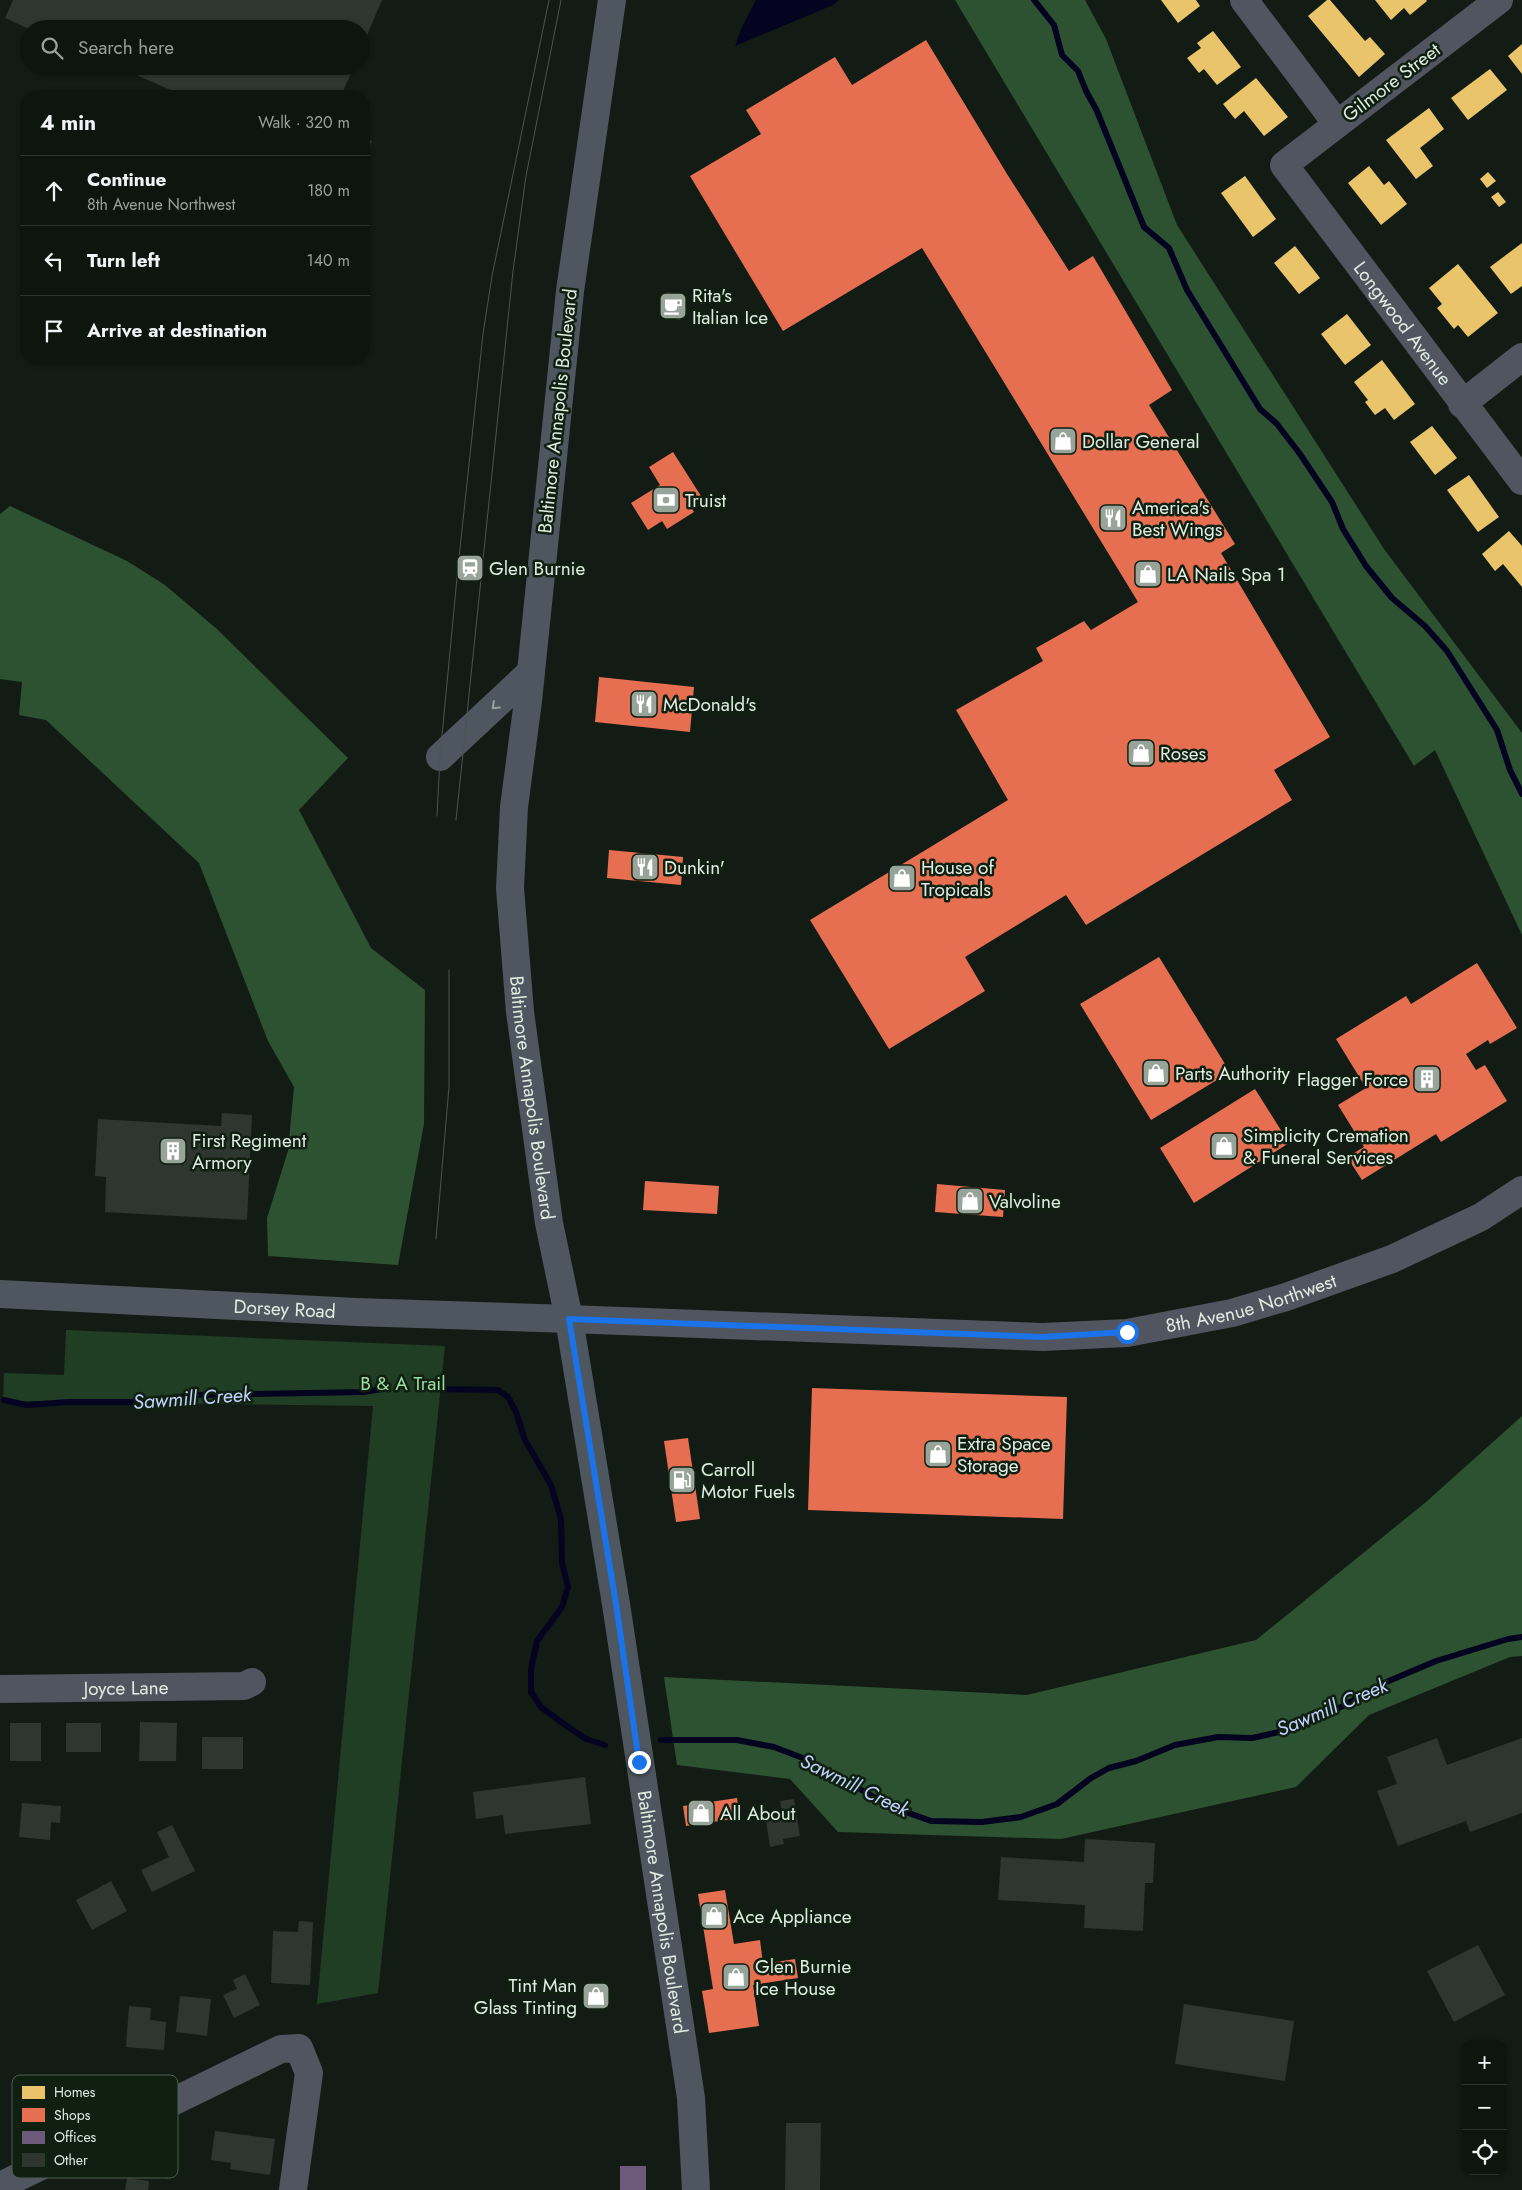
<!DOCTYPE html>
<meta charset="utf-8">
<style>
:root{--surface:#0e150f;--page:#1c221d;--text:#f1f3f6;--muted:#9b9f9e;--line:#2e342f}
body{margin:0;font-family:Jost,sans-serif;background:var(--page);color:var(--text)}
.controls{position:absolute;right:15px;bottom:15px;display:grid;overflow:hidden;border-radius:10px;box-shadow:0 1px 4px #0004}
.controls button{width:45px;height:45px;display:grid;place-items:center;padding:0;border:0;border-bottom:1px solid var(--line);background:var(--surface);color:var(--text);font:25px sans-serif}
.stop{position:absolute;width:15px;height:15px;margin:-11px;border:4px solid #1a73e8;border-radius:50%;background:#fff}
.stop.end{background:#1a73e8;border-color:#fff;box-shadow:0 1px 5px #0008}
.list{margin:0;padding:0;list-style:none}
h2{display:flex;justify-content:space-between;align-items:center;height:65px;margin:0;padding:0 20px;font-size:21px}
h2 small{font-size:16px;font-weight:400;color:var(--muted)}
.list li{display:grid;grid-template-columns:32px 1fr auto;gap:15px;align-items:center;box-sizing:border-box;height:70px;padding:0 20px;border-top:1px solid var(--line)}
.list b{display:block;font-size:19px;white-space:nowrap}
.list p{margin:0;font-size:16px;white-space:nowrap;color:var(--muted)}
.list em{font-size:16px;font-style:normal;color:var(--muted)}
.icon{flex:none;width:28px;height:28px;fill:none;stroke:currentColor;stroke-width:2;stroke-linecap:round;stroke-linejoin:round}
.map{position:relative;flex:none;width:1522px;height:2190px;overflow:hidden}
.search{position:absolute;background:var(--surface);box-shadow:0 1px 4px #0004;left:20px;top:20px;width:350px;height:55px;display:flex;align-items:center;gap:12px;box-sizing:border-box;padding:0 18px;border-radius:28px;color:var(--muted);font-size:19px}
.panel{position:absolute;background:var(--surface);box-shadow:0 1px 4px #0004;left:20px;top:90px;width:350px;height:275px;border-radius:20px}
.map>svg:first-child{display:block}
.green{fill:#203e23}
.forest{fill:#2d5231}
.water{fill:#040320}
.homes{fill:#e9c46a}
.shops{fill:#e76f51}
.offices{fill:#6d597a}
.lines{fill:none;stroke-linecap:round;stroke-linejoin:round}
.stream{stroke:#040320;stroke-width:6}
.building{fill:#2e362f}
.minor{stroke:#50555f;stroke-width:28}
.major{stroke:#4e565f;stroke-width:28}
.tram{stroke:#4d5353;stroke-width:1}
.oneway{stroke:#97a1a0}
.route{stroke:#1a73e8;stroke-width:6}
.labels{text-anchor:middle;stroke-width:5;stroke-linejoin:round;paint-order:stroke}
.street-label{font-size:19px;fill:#e0ece1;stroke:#0f2011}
.poi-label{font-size:19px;fill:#e0ece1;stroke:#0f2011;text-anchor:start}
.park-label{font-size:19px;fill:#9ddea1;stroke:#0f2011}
.water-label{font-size:20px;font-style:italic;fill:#c2d1fe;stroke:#0f2011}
.key{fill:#0f2011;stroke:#4e5d4f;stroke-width:1}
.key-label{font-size:14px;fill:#e0ece1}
</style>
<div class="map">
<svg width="1522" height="2190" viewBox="0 0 1522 2190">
<rect width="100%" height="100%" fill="#131c14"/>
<path class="green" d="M 66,1330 L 445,1346 L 378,1993 L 317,2004 L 373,1406 L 3,1401 L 4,1373 L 64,1375 Z"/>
<g class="forest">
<path d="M 955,0 L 1085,0 L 1106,39 L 1177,225 L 1384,549 L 1522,733 L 1522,935 L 1435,750 L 1414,766 Z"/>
<path d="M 10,506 L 127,561 L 165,585 L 218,630 L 348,758 L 299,810 L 371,948 L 425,990 L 424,1124 L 398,1265 L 268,1256 L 267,1218 L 288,1151 L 294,1087 L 268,1041 L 199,863 L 46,720 L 19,715 L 22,682 L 0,679 L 0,514 Z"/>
<path d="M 1522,1416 L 1522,1656 L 1510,1657 L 1369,1715 L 1296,1787 L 1061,1839 L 838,1832 L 790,1779 L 677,1765 L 664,1677 L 1027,1695 L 1256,1640 L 1426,1502 Z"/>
</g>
<path class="water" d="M 756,0 L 839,0 L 833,5 L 735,46 L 742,27 Z"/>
<g class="homes">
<path d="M 1161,0 L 1196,0 L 1200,6 L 1178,23 Z"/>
<path d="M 1327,0 L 1330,0 L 1365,41 L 1370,37 L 1385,54 L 1359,77 L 1308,16 Z"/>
<path d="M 1375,0 L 1426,0 L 1427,1 L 1410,15 L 1404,8 L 1391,20 Z"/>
<path d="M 1213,31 L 1241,67 L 1217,85 L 1204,69 L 1199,73 L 1187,58 L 1201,48 L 1197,43 Z"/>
<path d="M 1522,44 L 1522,74 L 1508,56 Z"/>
<path d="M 1490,69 L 1507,90 L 1468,120 L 1451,98 Z"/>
<path d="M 1256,78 L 1288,117 L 1264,136 L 1244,111 L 1235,119 L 1223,104 Z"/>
<path d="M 1429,108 L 1444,129 L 1420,148 L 1433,166 L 1416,179 L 1386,140 Z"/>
<path d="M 1369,166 L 1384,185 L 1389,181 L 1407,204 L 1381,225 L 1348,183 Z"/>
<path d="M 1488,172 L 1496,181 L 1487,188 L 1480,179 Z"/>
<path d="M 1245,176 L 1276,219 L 1253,237 L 1221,193 Z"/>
<path d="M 1498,192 L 1506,202 L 1499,207 L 1491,197 Z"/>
<path d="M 1522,243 L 1522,286 L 1511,294 L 1490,267 Z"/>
<path d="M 1295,246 L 1320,278 L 1299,294 L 1274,263 Z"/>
<path d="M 1458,264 L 1498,313 L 1468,337 L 1458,325 L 1454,329 L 1437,308 L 1442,304 L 1429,288 Z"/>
<path d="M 1347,314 L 1371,345 L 1345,365 L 1321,334 Z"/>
<path d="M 1382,360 L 1415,404 L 1394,420 L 1385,408 L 1375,415 L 1365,402 L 1368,400 L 1354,382 Z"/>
<path d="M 1432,426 L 1457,458 L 1435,475 L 1410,442 Z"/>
<path d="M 1469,475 L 1499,517 L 1478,532 L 1447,490 Z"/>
<path d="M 1509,531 L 1522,546 L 1522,587 L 1503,564 L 1495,571 L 1482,554 Z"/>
</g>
<g class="shops">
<path d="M 926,40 L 1007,174 L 1069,271 L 1093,256 L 1172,390 L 1149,405 L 1235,544 L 1221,553 L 1330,737 L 1274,770 L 1292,800 L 1086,925 L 1066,895 L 965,957 L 985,991 L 889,1049 L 810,920 L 1008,800 L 956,710 L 1043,661 L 1036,648 L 1084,621 L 1091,630 L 1138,602 L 922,248 L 783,331 L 690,176 L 761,134 L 746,110 L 835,57 L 852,85 Z"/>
<path d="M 667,292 L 686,297 L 680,320 L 660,315 Z"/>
<path d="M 673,452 L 701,496 L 689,504 L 694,512 L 667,529 L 662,521 L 648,530 L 631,503 L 660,485 L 649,467 Z"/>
<path d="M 599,677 L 694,687 L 690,732 L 595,722 Z"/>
<path d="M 609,850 L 683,857 L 681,885 L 607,878 Z"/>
<path d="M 1159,957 L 1230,1072 L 1151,1120 L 1080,1004 Z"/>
<path d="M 1477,963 L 1517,1028 L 1490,1044 L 1488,1040 L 1466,1054 L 1476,1070 L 1485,1065 L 1507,1101 L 1441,1142 L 1436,1134 L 1362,1180 L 1347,1157 L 1364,1147 L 1338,1105 L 1366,1088 L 1336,1039 L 1406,996 L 1411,1004 Z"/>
<path d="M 1255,1089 L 1289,1143 L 1194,1203 L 1160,1148 Z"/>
<path d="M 645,1181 L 719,1186 L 717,1214 L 643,1210 Z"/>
<path d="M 937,1184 L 1005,1190 L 1003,1217 L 935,1212 Z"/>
<path d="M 812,1388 L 1067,1397 L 1063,1519 L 808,1510 Z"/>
<path d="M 688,1438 L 700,1519 L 676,1522 L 664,1441 Z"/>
<path d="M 737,1798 L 740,1818 L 686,1826 L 683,1806 Z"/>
<path d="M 725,1890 L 734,1944 L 760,1940 L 763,1964 L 795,1959 L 798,1978 L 753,1985 L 759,2026 L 709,2033 L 702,1991 L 713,1989 L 698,1894 Z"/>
</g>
<rect class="offices" x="620" y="2166" width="26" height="24"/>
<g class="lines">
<g class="stream">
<path d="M 1034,0 L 1054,25 L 1062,55 L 1078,71 L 1086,91 L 1097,111 L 1144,227 L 1169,248 L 1187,290 L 1260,409 L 1277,424 L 1300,454 L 1332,502 L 1343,529 L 1366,566 L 1392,598 L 1425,626 L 1447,651 L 1497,730 L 1510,770 L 1522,794"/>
<path d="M 433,1389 L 498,1390 L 508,1397 L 516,1412 L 525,1440 L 551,1485 L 561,1519 L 562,1563 L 568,1587 L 562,1607 L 537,1641 L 531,1669 L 531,1692 L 541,1707 L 561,1722 L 586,1739 L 605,1745"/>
<path d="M 4,1400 L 26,1405 L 68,1402 L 139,1402 L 195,1395 L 363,1392 L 382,1389"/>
<path d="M 661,1740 L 737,1740 L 774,1747 L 808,1760 L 892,1807 L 931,1821 L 982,1822 L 1021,1817 L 1057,1804 L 1091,1778 L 1109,1768 L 1136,1761 L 1175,1745 L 1218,1737 L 1252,1738 L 1288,1730 L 1330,1713 L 1384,1683 L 1436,1661 L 1508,1639 L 1522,1637"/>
</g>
</g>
<g class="building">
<path d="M 13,0 L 382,0 L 361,49 L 361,29 L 29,29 L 5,18 Z"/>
<path d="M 116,66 L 354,66 L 341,96 L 184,96 Z"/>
<path d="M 364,137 L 372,141 L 364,161 Z"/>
<path d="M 222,1113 L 252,1115 L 247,1220 L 105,1212 L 106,1177 L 95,1176 L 98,1119 L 221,1126 Z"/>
<path d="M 140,1722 L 177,1723 L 176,1761 L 139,1761 Z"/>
<rect x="10" y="1723" width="31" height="38"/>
<rect x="66" y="1723" width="35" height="29"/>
<rect x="202" y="1737" width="41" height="32"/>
<path d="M 1437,1738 L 1447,1765 L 1522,1738 L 1522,1813 L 1470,1832 L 1466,1821 L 1398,1846 L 1377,1791 L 1397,1784 L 1387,1757 Z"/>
<path d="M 585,1777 L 591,1824 L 505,1834 L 503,1815 L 476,1819 L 473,1792 Z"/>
<path d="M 794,1799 L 800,1836 L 783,1839 L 784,1844 L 770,1847 L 766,1821 L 783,1818 L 780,1801 Z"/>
<path d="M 22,1803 L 61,1806 L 60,1823 L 51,1822 L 50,1840 L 19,1837 Z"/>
<path d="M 172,1825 L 195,1871 L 152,1892 L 141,1870 L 169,1857 L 157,1832 Z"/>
<path d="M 1085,1839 L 1155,1843 L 1153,1883 L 1145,1883 L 1143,1931 L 1084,1928 L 1085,1905 L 998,1900 L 1001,1857 L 1084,1862 Z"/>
<path d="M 111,1881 L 127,1911 L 92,1930 L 76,1900 Z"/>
<path d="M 299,1921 L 313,1922 L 310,1985 L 271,1983 L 273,1931 L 298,1932 Z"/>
<path d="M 1478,1945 L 1505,1995 L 1454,2022 L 1427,1971 Z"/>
<path d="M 245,1974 L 260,2005 L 234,2018 L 223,1995 L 237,1989 L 233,1980 Z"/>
<path d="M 180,1996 L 211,1999 L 207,2036 L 176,2032 Z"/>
<path d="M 1184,2004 L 1294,2021 L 1285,2081 L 1175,2064 Z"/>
<path d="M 129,2006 L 151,2008 L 150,2020 L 166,2022 L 164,2050 L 126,2047 Z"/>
<path d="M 786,2123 L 821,2123 L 820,2190 L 785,2190 Z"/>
<path d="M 215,2131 L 275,2139 L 270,2175 L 230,2169 L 231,2163 L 211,2160 Z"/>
<path d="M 153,2146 L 175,2151 L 168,2179 L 146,2173 Z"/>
<path d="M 127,2178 L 149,2181 L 148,2190 L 125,2190 Z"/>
</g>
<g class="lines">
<g class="minor">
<path d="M 1244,0 L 1337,124"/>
<path id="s1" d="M 1499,0 L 1284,165 L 1522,481"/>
<path d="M 1462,404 L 1522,357"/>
<path id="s2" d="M 569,1319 L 1043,1337 L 1127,1333 L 1232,1313 L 1286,1297 L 1392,1259 L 1481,1217 L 1522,1190"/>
<path id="s3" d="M 0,1689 L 244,1686 L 252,1682"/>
<path d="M 0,2186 L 281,2049 L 299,2048 L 309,2073 L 293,2190"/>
</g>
<g class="major">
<path id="s4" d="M 612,0 L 570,291 L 528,701 L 514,807 L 510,888 L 520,1012 L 549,1223 L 569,1319 L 616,1604 L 691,2098 L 696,2190"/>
<path d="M 440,757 L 531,672"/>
<path id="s5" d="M 0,1294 L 356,1312 L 569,1319"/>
</g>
<g class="tram">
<path d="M 437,816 L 440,757 L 458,567 L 483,334 L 492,276 L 549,0"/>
<path d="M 456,820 L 513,271 L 526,176 L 561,0"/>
<path d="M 436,1239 L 449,1087 L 449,970"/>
</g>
</g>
<defs><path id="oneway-chevron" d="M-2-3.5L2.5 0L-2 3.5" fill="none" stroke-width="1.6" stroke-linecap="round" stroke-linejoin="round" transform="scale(1.25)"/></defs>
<use class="oneway" href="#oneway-chevron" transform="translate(495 706) rotate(137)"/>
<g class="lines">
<path class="route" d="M 639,1762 L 616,1604 L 569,1319 L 1042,1337 L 1127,1332"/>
</g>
<defs>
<symbol id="cafe-square" viewBox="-11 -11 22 22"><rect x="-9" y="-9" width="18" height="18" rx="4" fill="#98a399" stroke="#0f2011"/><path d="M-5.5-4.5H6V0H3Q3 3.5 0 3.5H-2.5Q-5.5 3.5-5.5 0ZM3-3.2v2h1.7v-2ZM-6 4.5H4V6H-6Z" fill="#fff"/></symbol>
<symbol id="shop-square" viewBox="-11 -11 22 22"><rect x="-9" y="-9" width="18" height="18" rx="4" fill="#98a399" stroke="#0f2011"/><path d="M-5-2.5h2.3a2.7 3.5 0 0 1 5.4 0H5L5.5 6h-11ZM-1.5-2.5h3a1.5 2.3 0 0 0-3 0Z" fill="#fff"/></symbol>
<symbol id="bank-square" viewBox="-11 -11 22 22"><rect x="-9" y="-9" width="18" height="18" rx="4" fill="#98a399" stroke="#0f2011"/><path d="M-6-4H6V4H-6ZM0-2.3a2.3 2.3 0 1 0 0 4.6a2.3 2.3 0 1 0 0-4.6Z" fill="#fff"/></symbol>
<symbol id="restaurant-square" viewBox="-11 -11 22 22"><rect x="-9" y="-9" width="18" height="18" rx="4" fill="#98a399" stroke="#0f2011"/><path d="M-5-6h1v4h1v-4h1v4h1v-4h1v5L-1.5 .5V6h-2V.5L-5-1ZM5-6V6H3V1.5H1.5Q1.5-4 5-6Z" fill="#fff"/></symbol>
<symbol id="station-square" viewBox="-11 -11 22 22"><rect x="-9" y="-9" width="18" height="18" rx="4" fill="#98a399" stroke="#0f2011"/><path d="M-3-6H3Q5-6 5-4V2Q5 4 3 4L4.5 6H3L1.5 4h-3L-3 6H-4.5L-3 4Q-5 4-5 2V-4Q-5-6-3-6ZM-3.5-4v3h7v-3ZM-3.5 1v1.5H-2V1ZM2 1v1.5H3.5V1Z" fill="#fff"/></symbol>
<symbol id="building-square" viewBox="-11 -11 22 22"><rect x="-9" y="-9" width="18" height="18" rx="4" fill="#98a399" stroke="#0f2011"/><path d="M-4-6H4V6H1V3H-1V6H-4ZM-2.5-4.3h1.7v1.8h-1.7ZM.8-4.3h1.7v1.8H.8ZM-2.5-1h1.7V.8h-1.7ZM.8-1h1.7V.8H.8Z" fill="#fff"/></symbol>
<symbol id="fuel-square" viewBox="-11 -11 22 22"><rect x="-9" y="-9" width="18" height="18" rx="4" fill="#98a399" stroke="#0f2011"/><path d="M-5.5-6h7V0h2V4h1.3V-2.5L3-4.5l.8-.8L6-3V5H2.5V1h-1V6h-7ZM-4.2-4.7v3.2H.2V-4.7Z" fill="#fff"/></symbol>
</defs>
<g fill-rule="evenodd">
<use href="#cafe-square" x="657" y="290" width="32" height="32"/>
<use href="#shop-square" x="1047" y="425" width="32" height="32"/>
<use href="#bank-square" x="650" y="484" width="32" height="32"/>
<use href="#restaurant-square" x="1097" y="502" width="32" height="32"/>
<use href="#station-square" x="454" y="552" width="32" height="32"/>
<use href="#shop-square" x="1132" y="558" width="32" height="32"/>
<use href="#restaurant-square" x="628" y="688" width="32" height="32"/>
<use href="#shop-square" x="1125" y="737" width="32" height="32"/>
<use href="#restaurant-square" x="629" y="851" width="32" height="32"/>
<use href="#shop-square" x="886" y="862" width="32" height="32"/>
<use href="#shop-square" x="1140" y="1057" width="32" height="32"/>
<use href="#building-square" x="1411" y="1063" width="32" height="32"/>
<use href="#shop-square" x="1208" y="1130" width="32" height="32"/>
<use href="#building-square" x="157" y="1135" width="32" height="32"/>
<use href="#shop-square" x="954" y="1185" width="32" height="32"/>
<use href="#shop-square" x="922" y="1438" width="32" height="32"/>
<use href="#fuel-square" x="666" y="1464" width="32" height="32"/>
<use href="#shop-square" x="685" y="1797" width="32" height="32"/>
<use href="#shop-square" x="698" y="1900" width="32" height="32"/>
<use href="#shop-square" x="720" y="1961" width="32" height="32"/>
<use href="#shop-square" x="580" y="1980" width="32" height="32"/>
</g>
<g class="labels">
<g class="street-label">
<text transform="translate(1391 82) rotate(-37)" y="7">Gilmore Street</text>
<text dy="7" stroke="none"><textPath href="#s1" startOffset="469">Longwood Avenue</textPath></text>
<text transform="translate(557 411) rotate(-84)" y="7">Baltimore Annapolis Boulevard</text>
<text dy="7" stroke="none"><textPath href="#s4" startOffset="1105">Baltimore Annapolis Boulevard</textPath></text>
<text dy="7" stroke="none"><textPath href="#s2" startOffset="686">8th Avenue Northwest</textPath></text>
<text dy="7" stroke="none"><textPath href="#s5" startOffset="285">Dorsey Road</textPath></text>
<text dy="7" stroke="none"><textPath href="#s3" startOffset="126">Joyce Lane</textPath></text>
<text dy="7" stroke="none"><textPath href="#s4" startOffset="1930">Baltimore Annapolis Boulevard</textPath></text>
</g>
<g class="poi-label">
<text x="692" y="302">Rita's<tspan x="692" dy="22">Italian Ice</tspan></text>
<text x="1082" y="448">Dollar General</text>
<text x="685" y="507">Truist</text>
<text x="1132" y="514">America's<tspan x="1132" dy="22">Best Wings</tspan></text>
<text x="489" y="575">Glen Burnie</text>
<text x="1167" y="581">LA Nails Spa 1</text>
<text x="663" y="711">McDonald's</text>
<text x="1160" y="760">Roses</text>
<text x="664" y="874">Dunkin'</text>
<text x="921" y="874">House of<tspan x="921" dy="22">Tropicals</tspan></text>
<text x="1175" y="1080">Parts Authority</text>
<text x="1408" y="1086" text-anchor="end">Flagger Force</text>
<text x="1243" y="1142">Simplicity Cremation<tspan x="1243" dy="22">&amp; Funeral Services</tspan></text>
<text x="192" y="1147">First Regiment<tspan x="192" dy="22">Armory</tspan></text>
<text x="989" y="1208">Valvoline</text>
<text x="957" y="1450">Extra Space<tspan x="957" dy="22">Storage</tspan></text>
<text x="701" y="1476">Carroll<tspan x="701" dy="22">Motor Fuels</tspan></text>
<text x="720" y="1820">All About</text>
<text x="733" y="1923">Ace Appliance</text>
<text x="755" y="1973">Glen Burnie<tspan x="755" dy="22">Ice House</tspan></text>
<text x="577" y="1992" text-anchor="end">Tint Man<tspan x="577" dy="22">Glass Tinting</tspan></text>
</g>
<g class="park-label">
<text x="403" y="1390">B &amp; A Trail</text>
</g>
<g class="water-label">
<text transform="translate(192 1398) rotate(-4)" y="7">Sawmill Creek</text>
<text transform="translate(1332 1707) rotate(-23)" y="7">Sawmill Creek</text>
<text transform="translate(855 1785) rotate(26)" y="7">Sawmill Creek</text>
</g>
</g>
<rect x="12" y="2075" width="166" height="103" rx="8" class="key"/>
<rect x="22" y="2086" width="23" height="13" fill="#e9c46a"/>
<rect x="22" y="2108" width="23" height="14" fill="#e76f51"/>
<rect x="22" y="2131" width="23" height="13" fill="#6d597a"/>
<rect x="22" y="2153" width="23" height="14" fill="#2e362f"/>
<g class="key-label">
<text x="54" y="2097">Homes</text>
<text x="54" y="2120">Shops</text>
<text x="54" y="2142">Offices</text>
<text x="54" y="2165">Other</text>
</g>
</svg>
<div class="controls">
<button>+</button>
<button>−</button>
<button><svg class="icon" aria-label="locate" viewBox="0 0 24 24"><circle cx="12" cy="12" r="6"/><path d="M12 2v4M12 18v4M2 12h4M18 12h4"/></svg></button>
</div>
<div class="stop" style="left:1127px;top:1332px"></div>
<div class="stop end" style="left:639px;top:1762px"></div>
<div class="search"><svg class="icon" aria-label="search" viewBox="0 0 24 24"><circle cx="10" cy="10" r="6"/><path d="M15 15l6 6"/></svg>Search here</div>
<section class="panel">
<h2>4 min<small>Walk · 320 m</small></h2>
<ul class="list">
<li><svg class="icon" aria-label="ahead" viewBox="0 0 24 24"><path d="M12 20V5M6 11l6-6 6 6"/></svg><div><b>Continue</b><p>8th Avenue Northwest</p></div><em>180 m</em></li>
<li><svg class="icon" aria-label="left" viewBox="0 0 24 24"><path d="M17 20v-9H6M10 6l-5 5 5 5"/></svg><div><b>Turn left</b></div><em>140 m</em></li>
<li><svg class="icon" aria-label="arrive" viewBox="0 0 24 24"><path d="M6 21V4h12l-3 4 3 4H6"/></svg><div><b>Arrive at destination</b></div></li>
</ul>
</section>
</div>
